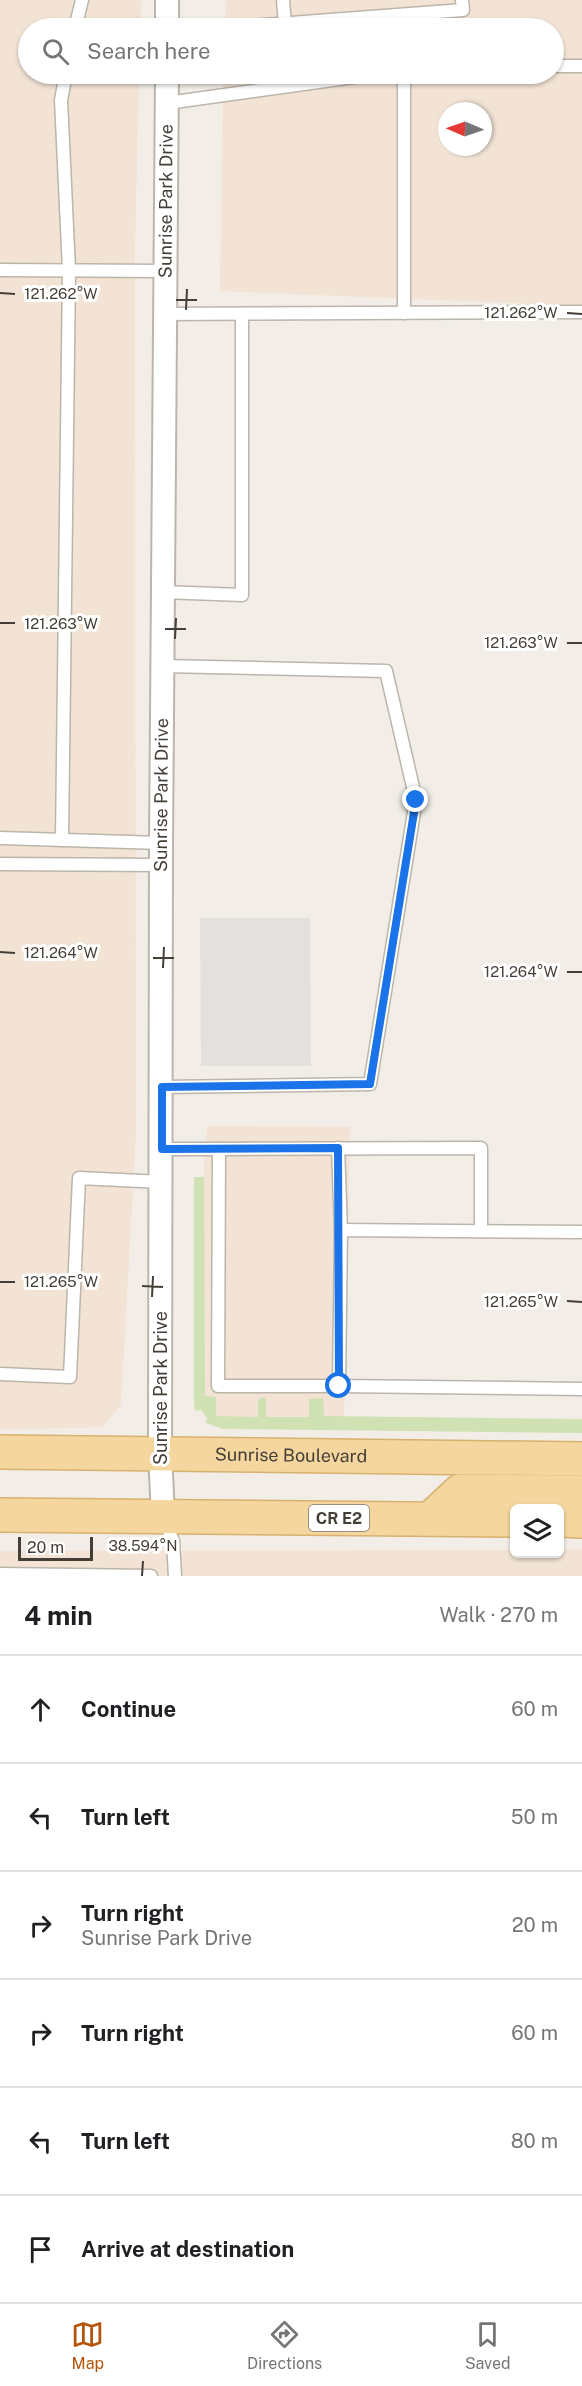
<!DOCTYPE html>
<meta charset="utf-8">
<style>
:root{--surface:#fff;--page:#f6f6f6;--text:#202124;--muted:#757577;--line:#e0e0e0;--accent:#b45309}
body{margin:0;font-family:"Public Sans",sans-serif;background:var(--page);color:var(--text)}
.controls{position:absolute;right:18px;bottom:18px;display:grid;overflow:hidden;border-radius:9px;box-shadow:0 2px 4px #0004}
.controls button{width:54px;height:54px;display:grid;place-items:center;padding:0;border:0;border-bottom:2px solid var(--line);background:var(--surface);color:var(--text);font:30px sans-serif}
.compass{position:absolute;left:438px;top:102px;width:54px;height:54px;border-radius:50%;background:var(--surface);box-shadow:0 2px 4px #0004;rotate:272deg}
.scale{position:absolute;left:18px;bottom:15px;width:75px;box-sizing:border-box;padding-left:6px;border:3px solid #443e37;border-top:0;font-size:16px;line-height:21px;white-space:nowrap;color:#443e37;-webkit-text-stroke:4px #fff;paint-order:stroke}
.stop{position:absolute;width:18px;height:18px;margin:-14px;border:4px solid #1a73e8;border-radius:50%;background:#fff}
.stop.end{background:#1a73e8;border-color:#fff;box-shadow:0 2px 6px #0008}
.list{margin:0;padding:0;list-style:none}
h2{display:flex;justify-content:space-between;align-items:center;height:78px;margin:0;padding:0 24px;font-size:26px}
h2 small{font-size:20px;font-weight:400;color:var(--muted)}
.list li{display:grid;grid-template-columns:39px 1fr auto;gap:18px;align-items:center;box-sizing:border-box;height:108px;padding:0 24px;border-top:2px solid var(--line)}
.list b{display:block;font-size:22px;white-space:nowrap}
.list p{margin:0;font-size:20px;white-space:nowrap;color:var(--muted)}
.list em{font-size:20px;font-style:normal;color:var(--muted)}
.icon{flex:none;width:33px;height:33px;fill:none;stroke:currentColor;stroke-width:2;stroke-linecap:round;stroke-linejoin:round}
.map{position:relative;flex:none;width:582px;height:1576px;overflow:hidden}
.search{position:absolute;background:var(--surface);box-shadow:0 2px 4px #0004;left:18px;right:18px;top:18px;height:66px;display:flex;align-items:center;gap:15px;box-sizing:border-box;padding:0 21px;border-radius:33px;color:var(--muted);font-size:22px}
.sheet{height:726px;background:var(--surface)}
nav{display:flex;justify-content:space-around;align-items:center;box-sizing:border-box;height:84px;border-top:2px solid var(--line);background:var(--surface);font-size:16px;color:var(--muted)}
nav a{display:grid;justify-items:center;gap:3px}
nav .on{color:var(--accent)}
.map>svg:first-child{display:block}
.commercial{fill:#f2e3d4;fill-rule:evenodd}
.green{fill:#d0e2b4}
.parking{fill:#e3e1de}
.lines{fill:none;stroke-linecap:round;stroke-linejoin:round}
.service-casing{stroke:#bcb5ab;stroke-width:15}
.minor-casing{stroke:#bcb5ab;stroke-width:26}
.primary-casing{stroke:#d7b16f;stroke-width:36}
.service{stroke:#fff;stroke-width:12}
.minor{stroke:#fff;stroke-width:22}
.primary{stroke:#f4d69e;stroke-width:33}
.route{stroke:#1a73e8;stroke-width:8}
.ticks{fill:none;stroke:#443e37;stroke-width:2}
.labels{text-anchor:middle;stroke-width:6;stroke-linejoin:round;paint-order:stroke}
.shield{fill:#fff;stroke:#7c7873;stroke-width:1.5}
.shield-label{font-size:16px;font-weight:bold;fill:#443e37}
.street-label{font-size:18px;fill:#443e37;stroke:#fff}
.ticks-label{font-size:15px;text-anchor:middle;fill:#443e37;stroke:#fff;stroke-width:6;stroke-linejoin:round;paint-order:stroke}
</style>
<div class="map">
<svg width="582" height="1576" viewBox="0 0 582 1576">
<rect width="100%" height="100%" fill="#f2eee7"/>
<g class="commercial">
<path d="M 0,0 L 141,0 L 140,28 L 28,28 L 28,74 L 139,74 L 135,252 L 136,1133 L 121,1405 L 102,1427 L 0,1430 Z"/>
<path d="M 226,0 L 582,0 L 582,306 L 220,291 L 223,74 L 554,74 L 554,28 L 225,28 ZM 447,111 L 483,111 L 483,147 L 447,147 Z"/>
<path d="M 207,1126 L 350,1127 L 344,1421 L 216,1420 L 204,1409 L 204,1162 Z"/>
<path d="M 560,1549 L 582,1549 L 582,1576 L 0,1576 L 0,1551 L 514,1550 L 514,1554 L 560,1554 Z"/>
</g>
<path class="green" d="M 194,1177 L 204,1177 L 205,1396 L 216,1397 L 216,1416 L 258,1417 L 258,1400 L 262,1397 L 266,1399 L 266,1417 L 309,1417 L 309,1399 L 323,1398 L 324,1416 L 582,1419 L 582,1433 L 223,1429 L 206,1423 L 207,1418 L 201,1410 L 196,1411 L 194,1406 Z"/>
<path class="parking" d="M 200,918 L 310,918 L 311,1066 L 201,1066 Z"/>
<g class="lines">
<defs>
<g id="service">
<path d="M 283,0 L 285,24"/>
<path d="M 75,28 L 82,0"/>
<path d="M 224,28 L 463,10 L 462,0"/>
<path d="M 554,66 L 582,66"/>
<path d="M 404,74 L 404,313"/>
<path d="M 167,103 L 376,74"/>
<path d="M 0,270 L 165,271"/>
<path d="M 165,314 L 582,312"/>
<path d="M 163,592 L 242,595 L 242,314"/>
<path d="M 0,838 L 161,843"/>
<path d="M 62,840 L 69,270 L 61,100 L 66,74"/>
<path d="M 0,864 L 161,865"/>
<path d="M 162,1087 L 370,1084 L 416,800 L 386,671 L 163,666"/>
<path d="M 338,1148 L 341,1230"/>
<path d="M 163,1149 L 219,1149 L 218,1386 L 339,1386"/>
<path d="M 219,1149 L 481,1148 L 481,1231"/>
<path d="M 582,1232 L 341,1230 L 339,1386 L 582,1389"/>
<path d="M 0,1374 L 70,1377 L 79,1178 L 162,1182"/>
<path d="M 164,1519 L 173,1541 L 175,1576"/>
<path d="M 0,1574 L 151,1576"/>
</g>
<g id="minor">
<path d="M 167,28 L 167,0"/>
<path id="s1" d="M 163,1515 L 160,1454 L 161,843 L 167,74"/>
</g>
<g id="primary">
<path id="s2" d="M 0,1452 L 582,1459"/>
<path d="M 0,1515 L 514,1520"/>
<path d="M 430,1519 L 460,1491 L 582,1492"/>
<path d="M 560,1520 L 582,1521"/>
</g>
</defs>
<use href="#service" class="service-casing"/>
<use href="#minor" class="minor-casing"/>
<use href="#primary" class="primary-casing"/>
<use href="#service" class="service"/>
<use href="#minor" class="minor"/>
<use href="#primary" class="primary"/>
</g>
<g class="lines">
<path class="route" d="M 339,1386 L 338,1148 L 162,1149 L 162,1087 L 370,1084 L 416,800"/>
</g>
<path class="ticks" d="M 0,293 L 15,294M 176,300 L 197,300M 186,310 L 187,289M 567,313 L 582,314M 0,623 L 15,623M 165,629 L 186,629M 175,639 L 176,618M 567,643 L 582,643M 0,952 L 15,953M 153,958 L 174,958M 163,968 L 164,947M 567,972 L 582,972M 0,1282 L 15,1282M 142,1286 L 163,1287M 152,1297 L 153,1276M 567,1301 L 582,1302M 142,1576 L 143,1561"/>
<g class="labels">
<rect class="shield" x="309" y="1505" width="60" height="26" rx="4.5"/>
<g class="shield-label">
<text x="339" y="1524">CR E2</text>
</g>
<g class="street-label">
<text dy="6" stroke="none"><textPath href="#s1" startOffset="1314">Sunrise Park Drive</textPath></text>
<text dy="6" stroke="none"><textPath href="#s1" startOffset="720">Sunrise Park Drive</textPath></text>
<text transform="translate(161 1388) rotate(-90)" y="6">Sunrise Park Drive</text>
<text dy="6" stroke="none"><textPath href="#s2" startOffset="291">Sunrise Boulevard</textPath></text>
</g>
</g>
<g class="ticks-label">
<text x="61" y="299">121.262°W</text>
<text x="521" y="318">121.262°W</text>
<text x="61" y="629">121.263°W</text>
<text x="521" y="648">121.263°W</text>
<text x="61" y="958">121.264°W</text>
<text x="521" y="977">121.264°W</text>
<text x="61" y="1287">121.265°W</text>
<text x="521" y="1307">121.265°W</text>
<text x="143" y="1551">38.594°N</text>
</g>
</svg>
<div class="controls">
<button><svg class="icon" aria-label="layers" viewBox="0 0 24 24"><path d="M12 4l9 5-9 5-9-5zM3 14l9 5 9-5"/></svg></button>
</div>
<svg class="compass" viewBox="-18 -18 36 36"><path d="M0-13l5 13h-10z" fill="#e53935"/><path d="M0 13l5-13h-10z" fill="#757577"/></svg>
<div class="scale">20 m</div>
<div class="stop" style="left:339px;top:1386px"></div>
<div class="stop end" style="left:416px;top:800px"></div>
<div class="search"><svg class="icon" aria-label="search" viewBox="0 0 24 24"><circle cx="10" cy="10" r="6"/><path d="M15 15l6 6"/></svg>Search here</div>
</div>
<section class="sheet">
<h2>4 min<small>Walk · 270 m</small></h2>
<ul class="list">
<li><svg class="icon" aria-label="ahead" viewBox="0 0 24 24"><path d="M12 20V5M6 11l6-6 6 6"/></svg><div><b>Continue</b></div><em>60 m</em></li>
<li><svg class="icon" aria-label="left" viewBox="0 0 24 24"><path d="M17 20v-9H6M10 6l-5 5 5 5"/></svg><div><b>Turn left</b></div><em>50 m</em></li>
<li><svg class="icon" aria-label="right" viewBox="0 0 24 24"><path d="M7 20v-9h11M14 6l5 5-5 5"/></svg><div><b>Turn right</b><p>Sunrise Park Drive</p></div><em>20 m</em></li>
<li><svg class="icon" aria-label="right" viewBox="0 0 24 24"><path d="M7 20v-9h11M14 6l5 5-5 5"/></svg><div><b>Turn right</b></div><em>60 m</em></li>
<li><svg class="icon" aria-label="left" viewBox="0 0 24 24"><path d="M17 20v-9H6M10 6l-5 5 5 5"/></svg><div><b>Turn left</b></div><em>80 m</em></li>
<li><svg class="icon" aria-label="arrive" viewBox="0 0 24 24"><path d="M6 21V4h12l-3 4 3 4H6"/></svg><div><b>Arrive at destination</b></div></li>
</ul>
</section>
<nav>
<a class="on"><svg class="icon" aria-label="map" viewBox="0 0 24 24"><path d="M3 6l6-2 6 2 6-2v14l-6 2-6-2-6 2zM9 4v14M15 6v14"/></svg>Map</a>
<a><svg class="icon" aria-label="directions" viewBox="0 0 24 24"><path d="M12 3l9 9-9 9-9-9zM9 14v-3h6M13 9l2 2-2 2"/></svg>Directions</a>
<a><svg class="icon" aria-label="saved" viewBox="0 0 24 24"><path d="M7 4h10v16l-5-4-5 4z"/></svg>Saved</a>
</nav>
